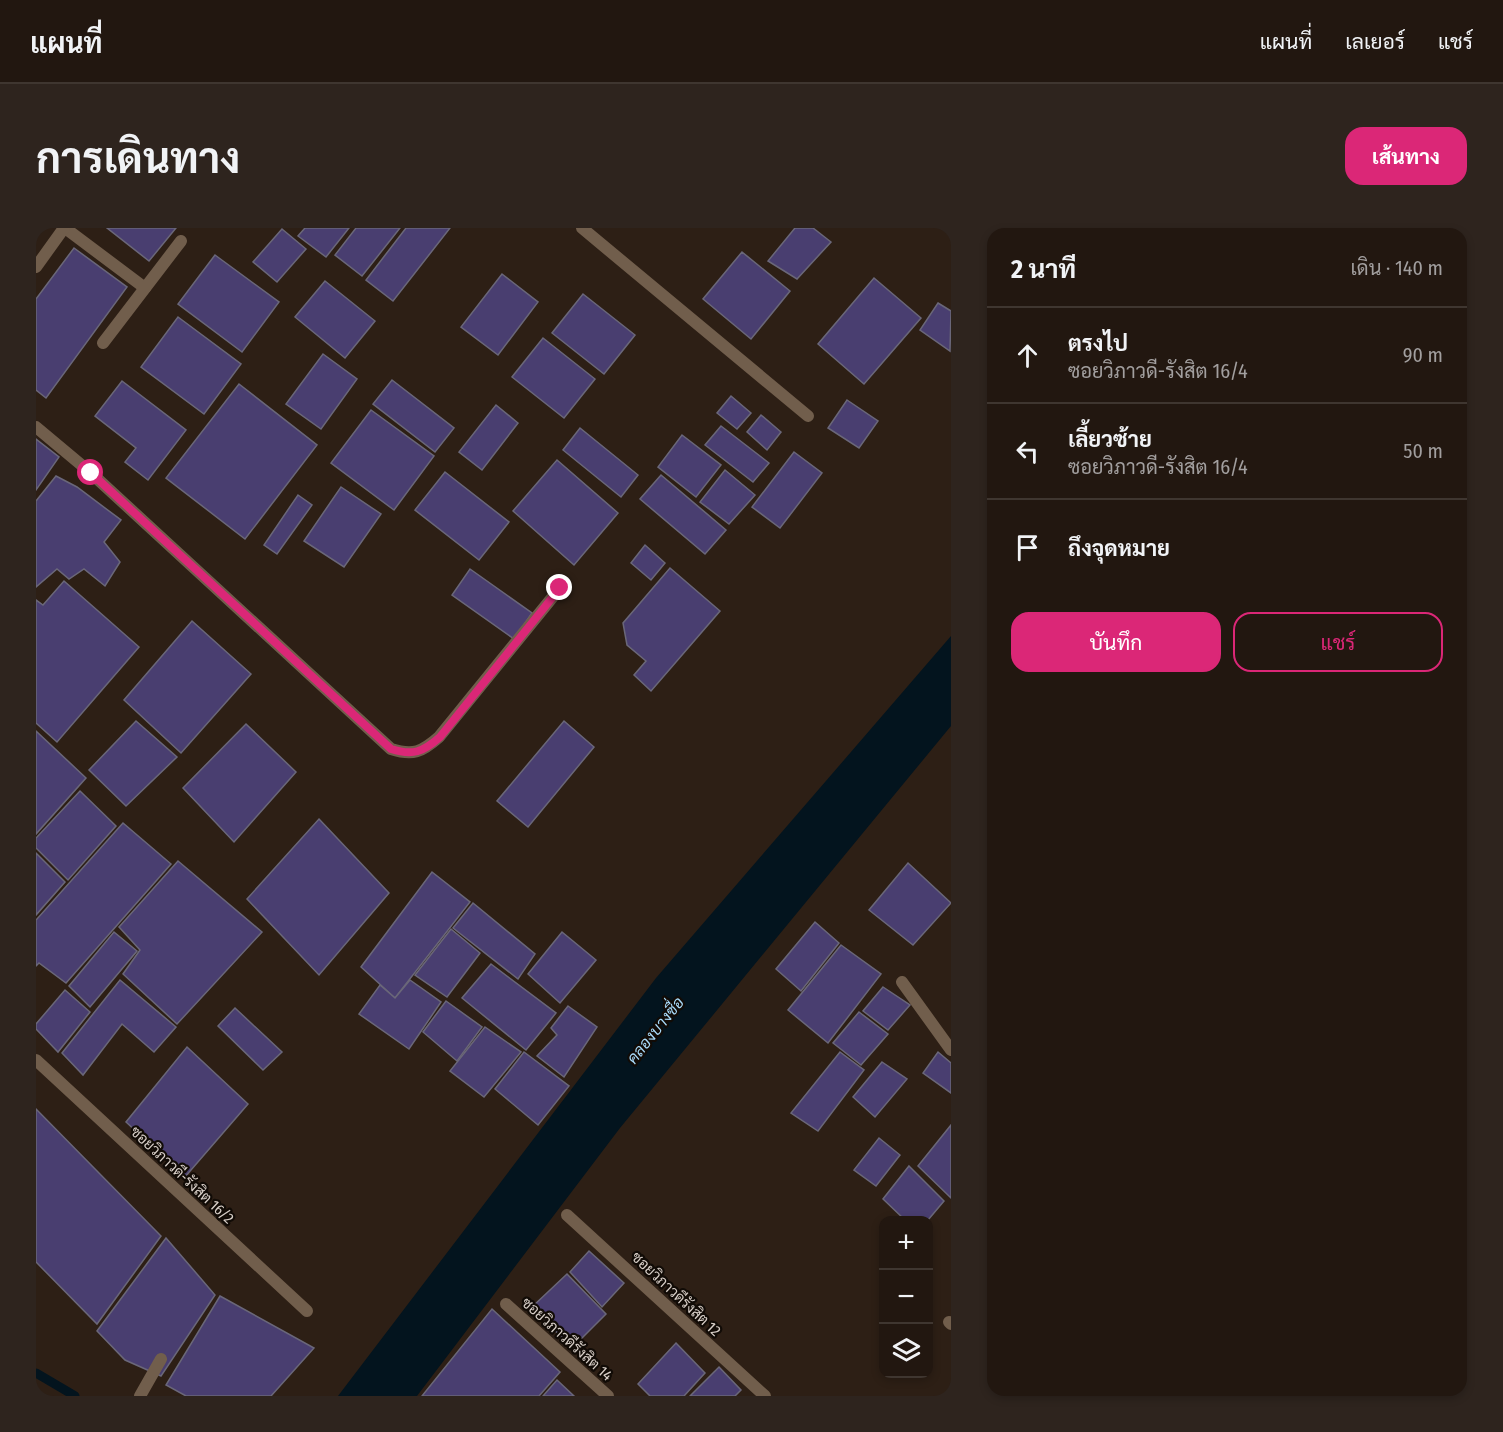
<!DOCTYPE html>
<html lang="th">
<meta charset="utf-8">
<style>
:root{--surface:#221710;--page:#2e241e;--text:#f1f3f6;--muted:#a29f9f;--line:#3f3630;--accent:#db2777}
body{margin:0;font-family:"Fira Sans Condensed",Sarabun,sans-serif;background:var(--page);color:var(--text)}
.controls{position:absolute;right:18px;bottom:18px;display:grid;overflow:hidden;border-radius:12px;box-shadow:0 3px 9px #0003}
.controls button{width:54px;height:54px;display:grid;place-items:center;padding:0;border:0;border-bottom:2px solid var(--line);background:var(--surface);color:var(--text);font:30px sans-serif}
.stop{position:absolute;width:18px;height:18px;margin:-14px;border:4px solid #db2777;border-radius:50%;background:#fff}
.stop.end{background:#db2777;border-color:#fff;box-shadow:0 2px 6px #0008}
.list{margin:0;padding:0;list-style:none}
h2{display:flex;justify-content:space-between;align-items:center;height:78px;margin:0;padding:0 24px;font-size:26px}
h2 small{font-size:20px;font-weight:400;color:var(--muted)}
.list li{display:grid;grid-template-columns:39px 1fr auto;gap:18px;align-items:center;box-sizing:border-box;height:96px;padding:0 24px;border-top:2px solid var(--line)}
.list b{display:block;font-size:22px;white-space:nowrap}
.list p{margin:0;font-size:20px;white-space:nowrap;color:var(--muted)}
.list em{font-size:20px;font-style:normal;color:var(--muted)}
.actions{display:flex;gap:12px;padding:18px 24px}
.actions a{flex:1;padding:14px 0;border:2px solid var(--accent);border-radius:18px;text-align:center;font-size:21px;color:var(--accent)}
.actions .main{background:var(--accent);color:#fff}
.icon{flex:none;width:33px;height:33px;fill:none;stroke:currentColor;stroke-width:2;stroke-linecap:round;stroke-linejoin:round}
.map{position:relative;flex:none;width:915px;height:1168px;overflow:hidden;border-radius:18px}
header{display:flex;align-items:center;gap:36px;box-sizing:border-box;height:84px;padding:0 30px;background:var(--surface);border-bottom:2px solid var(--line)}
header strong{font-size:28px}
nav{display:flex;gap:33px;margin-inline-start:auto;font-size:21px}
.intro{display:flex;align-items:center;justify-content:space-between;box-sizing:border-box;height:144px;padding:0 36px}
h1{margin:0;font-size:42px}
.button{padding:15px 27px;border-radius:18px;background:var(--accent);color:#fff;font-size:21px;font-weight:700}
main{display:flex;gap:36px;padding:0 36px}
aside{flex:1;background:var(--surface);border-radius:18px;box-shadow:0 3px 9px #0003}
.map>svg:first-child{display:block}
.water{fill:#03141e}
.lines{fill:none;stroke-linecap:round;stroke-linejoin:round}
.stream{stroke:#03141e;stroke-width:9}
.building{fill:#493e70;stroke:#6a6779;stroke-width:1.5}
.service{stroke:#715e4c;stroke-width:12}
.minor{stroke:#715e4c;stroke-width:12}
.tertiary{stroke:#715e4c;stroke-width:12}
.route{stroke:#db2777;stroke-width:8}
.labels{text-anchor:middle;stroke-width:4.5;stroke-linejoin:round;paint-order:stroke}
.street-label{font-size:15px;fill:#d8cfc8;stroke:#110b06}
.water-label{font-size:16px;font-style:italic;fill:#a9dbfa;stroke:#110b06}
</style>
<header>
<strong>แผนที่</strong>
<nav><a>แผนที่</a><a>เลเยอร์</a><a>แชร์</a></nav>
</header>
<div class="intro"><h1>การเดินทาง</h1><a class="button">เส้นทาง</a></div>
<main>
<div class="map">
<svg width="915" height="1168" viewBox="0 0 915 1168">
<rect width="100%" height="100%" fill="#2d1f15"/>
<path class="water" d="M 915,408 L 915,498 L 584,900 L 381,1168 L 302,1168 L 620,750 Z"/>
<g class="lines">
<path class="stream" d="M 0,1145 L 39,1168"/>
</g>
<g class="building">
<path d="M 71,0 L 140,0 L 113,33 Z"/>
<path d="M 269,0 L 313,0 L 290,29 L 262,8 Z"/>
<path d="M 320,0 L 364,0 L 326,48 L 299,27 Z"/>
<path d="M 370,0 L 414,0 L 357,73 L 330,52 Z"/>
<path d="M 759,0 L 777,0 L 795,14 L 761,51 L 732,33 Z"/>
<path d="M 246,1 L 270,21 L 241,54 L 217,34 Z"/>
<path d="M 38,20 L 91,59 L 10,170 L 0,162 L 0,71 Z"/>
<path d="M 706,24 L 754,63 L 715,111 L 667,71 Z"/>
<path d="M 179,27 L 243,74 L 206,124 L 142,76 Z"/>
<path d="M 466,46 L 502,74 L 462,127 L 425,99 Z"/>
<path d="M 838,50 L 885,90 L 828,156 L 782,116 Z"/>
<path d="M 289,53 L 339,93 L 309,130 L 259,89 Z"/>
<path d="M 547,66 L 599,107 L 568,146 L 516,105 Z"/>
<path d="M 902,75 L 915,83 L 914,123 L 884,102 Z"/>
<path d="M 142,89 L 205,136 L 168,186 L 105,139 Z"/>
<path d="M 507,110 L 559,151 L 528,190 L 476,149 Z"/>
<path d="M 287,126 L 321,151 L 285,201 L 250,176 Z"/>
<path d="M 356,152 L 418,200 L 399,224 L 337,176 Z"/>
<path d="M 86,153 L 150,202 L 112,252 L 89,234 L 100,220 L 59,188 Z"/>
<path d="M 203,156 L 281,217 L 209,311 L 130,250 Z"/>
<path d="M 695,168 L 715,185 L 701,201 L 681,185 Z"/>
<path d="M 811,172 L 842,193 L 823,220 L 792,200 Z"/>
<path d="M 460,177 L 482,195 L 446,242 L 423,224 Z"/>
<path d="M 335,182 L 398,228 L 358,282 L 295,235 Z"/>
<path d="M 725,187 L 745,204 L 731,222 L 711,204 Z"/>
<path d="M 685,198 L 733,235 L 717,254 L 669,217 Z"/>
<path d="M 544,200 L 602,247 L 585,269 L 527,222 Z"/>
<path d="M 646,207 L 685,237 L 660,269 L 622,239 Z"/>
<path d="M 0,211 L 23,229 L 0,262 Z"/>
<path d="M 758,224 L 786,245 L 744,300 L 716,279 Z"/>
<path d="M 521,232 L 582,285 L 538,337 L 477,283 Z"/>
<path d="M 689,242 L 719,267 L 693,296 L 664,274 Z"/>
<path d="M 409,244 L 473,294 L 443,332 L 379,282 Z"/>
<path d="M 625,247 L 690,302 L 669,326 L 604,271 Z"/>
<path d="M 20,248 L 41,259 L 85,292 L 68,314 L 84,334 L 69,358 L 48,341 L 33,351 L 21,341 L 0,359 L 0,273 Z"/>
<path d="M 305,259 L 345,286 L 308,339 L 268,313 Z"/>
<path d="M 262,267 L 276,277 L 241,326 L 228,317 Z"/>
<path d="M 609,317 L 629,335 L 615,352 L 595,335 Z"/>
<path d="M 634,340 L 684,383 L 615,463 L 598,447 L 610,433 L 591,417 L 587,395 Z"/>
<path d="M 434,341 L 496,385 L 478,411 L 416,367 Z"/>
<path d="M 28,353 L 103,419 L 21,514 L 0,495 L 0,372 L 7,377 Z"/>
<path d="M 156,393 L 215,446 L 145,525 L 88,472 Z"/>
<path d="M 100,493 L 141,529 L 90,578 L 53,542 Z"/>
<path d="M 528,493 L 558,519 L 492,599 L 461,573 Z"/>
<path d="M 210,496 L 260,544 L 198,614 L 147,560 Z"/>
<path d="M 0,503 L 50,550 L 0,606 Z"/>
<path d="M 44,563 L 80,598 L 32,652 L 0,620 L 0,610 Z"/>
<path d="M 283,591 L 353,665 L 283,747 L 211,671 Z"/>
<path d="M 87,595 L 135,636 L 30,755 L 3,735 L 0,738 L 0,692 Z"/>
<path d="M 0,625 L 29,654 L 0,687 Z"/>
<path d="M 142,633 L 226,704 L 141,796 L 87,746 L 104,722 L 83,699 Z"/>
<path d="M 872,635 L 915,675 L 877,717 L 833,682 Z"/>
<path d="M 396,644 L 434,674 L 359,770 L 325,739 Z"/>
<path d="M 437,675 L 499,726 L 482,751 L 417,700 Z"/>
<path d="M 779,694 L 803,715 L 765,763 L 740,741 Z"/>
<path d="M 415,701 L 444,725 L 411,769 L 379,747 Z"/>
<path d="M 78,704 L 101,723 L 54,779 L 33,758 Z"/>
<path d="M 526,704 L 560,732 L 524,775 L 492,746 Z"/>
<path d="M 805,717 L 845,746 L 792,815 L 752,782 Z"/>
<path d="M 455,736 L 520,785 L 490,822 L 426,770 Z"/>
<path d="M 84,752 L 140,799 L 118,824 L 86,796 L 47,847 L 26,825 Z"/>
<path d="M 374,752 L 405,774 L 373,821 L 323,786 L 344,757 L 359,770 Z"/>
<path d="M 847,759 L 874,777 L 852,802 L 827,783 Z"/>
<path d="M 29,762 L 54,784 L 22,824 L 0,801 L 0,796 Z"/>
<path d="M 410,773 L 446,799 L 421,833 L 387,804 Z"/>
<path d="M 532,778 L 561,799 L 528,849 L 501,828 L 521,807 L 515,800 Z"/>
<path d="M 199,780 L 246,824 L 227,842 L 182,798 Z"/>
<path d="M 823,784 L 852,806 L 825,837 L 797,815 Z"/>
<path d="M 449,799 L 485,824 L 448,869 L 414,843 Z"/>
<path d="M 151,819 L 212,876 L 149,949 L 90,894 Z"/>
<path d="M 488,824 L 533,858 L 502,897 L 459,861 Z"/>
<path d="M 804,824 L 828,842 L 782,903 L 755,885 Z"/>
<path d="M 902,824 L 915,835 L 915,865 L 887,845 Z"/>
<path d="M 846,834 L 871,851 L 839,889 L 817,869 Z"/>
<path d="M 0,881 L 125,1008 L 61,1096 L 0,1034 Z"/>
<path d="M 915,897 L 915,970 L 882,938 Z"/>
<path d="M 843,910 L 864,927 L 840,958 L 818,942 Z"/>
<path d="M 873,938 L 908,973 L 892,992 L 869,992 L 847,971 Z"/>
<path d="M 130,1010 L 179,1067 L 125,1148 L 89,1132 L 61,1103 Z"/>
<path d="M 553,1023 L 588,1055 L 566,1079 L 534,1044 Z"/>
<path d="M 531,1046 L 570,1086 L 536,1120 L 496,1079 Z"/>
<path d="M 184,1068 L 278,1120 L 235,1168 L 150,1168 L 130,1157 Z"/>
<path d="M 456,1081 L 524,1144 L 503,1168 L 386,1168 Z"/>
<path d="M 640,1115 L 669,1145 L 648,1168 L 614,1168 L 602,1156 Z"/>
<path d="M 683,1139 L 705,1162 L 699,1168 L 654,1168 Z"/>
<path d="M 521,1152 L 538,1168 L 507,1168 Z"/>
</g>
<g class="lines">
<g class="service">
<path d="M 913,1094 L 915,1096"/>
<path d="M 104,1168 L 125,1131"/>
</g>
<g class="minor">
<path d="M 29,0 L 109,60"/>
<path d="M 546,0 L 772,188"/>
<path d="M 67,115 L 145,13"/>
<path d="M 0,199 L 55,245 L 355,521 C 377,528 386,524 403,509 L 524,360"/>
<path d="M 866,754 L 915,822"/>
<path d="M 0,832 L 271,1083"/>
<path d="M 531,987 L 729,1168"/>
<path d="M 470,1076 L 572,1168"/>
</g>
<path class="tertiary" d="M 0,39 L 28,0"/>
</g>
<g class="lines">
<path class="route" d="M 55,245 L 355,521 C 377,528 387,524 404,509 L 524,360"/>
</g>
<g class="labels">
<g class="street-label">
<text transform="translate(146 947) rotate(43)" y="5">ซอยวิภาวดี-รังสิต 16/2</text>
<text transform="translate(640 1066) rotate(43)" y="5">ซอยวิภาวดีรังสิต 12</text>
<text transform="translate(531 1111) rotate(42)" y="5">ซอยวิภาวดีรังสิต 14</text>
</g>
<g class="water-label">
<text transform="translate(619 802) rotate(-51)" y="6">คลองบางซื่อ</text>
</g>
</g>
</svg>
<div class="controls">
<button>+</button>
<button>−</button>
<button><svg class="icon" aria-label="layers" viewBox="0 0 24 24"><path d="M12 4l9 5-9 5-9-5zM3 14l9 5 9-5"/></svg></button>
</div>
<div class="stop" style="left:55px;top:245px"></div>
<div class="stop end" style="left:524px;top:360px"></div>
</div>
<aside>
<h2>2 นาที<small>เดิน · 140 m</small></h2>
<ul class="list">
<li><svg class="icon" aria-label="ahead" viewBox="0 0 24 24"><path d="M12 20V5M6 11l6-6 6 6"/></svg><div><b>ตรงไป</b><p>ซอยวิภาวดี-รังสิต 16/4</p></div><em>90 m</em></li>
<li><svg class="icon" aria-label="left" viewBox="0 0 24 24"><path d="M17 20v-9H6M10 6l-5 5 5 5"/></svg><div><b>เลี้ยวซ้าย</b><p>ซอยวิภาวดี-รังสิต 16/4</p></div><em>50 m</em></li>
<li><svg class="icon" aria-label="arrive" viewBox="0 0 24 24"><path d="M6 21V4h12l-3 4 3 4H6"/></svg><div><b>ถึงจุดหมาย</b></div></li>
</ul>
<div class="actions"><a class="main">บันทึก</a><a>แชร์</a></div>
</aside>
</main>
